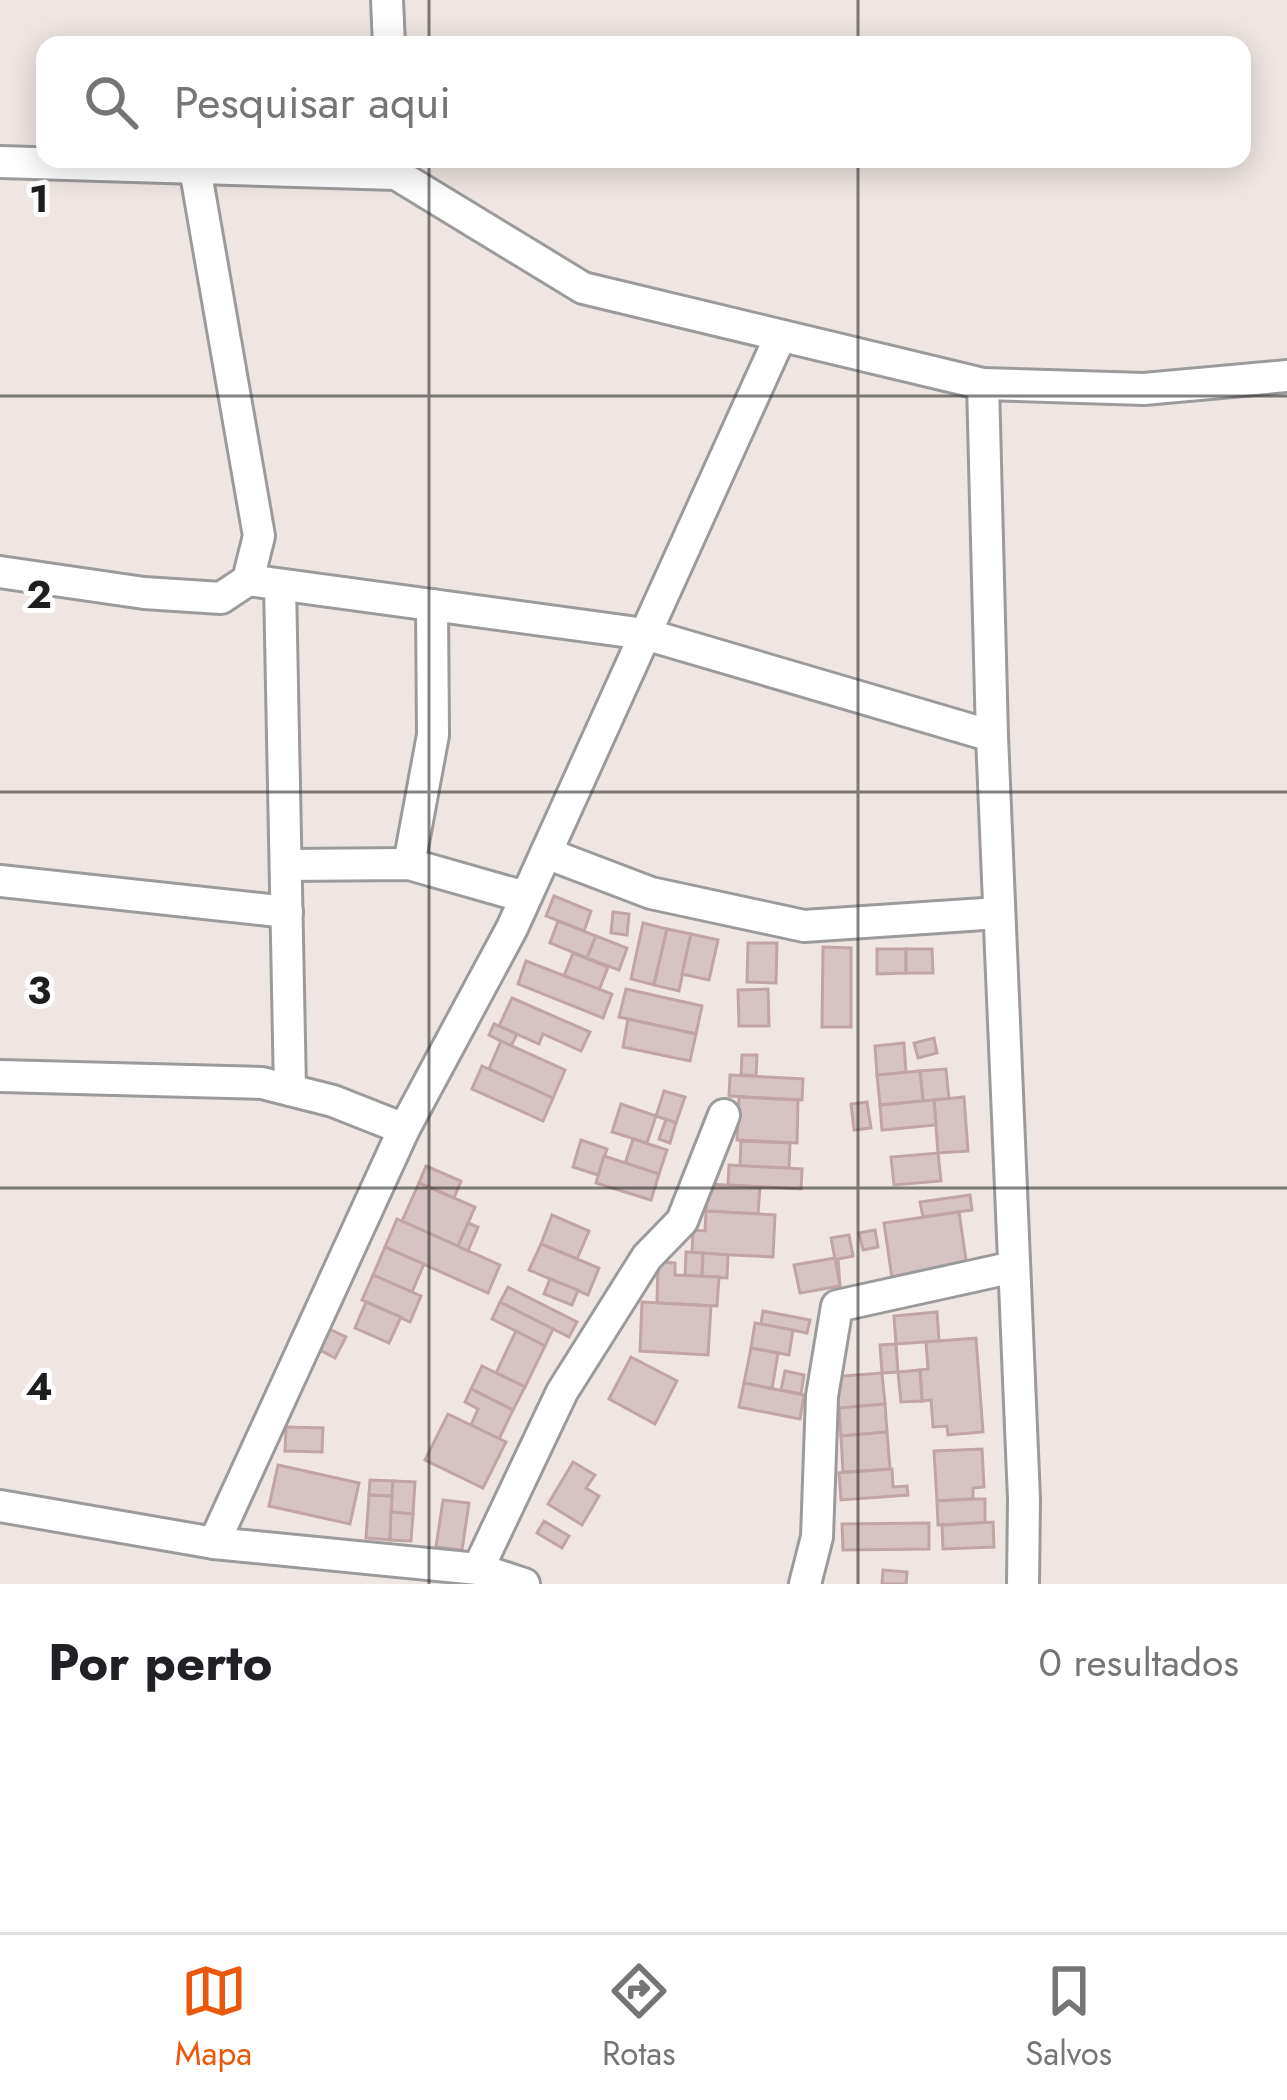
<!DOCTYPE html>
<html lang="pt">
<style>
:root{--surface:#fff;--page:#f6f6f6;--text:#202124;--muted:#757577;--line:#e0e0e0;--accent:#ea580c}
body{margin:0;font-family:Jost,sans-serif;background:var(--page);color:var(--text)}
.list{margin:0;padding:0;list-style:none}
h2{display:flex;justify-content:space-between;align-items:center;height:156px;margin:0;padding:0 48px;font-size:51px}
h2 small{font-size:39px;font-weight:400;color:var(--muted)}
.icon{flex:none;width:66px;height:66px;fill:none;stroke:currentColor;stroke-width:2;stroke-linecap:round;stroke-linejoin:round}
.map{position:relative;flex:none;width:1287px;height:1584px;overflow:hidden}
.search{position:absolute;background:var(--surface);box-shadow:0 6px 30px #0003;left:36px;right:36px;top:36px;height:132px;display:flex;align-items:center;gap:30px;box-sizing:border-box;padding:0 42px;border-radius:24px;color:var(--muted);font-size:45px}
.sheet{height:348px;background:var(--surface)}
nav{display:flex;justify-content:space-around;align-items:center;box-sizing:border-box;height:168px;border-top:3px solid var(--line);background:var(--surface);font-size:33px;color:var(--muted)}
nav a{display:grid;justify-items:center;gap:6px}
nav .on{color:var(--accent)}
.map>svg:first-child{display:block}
.building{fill:#d6c3c3;stroke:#c1a5a5;stroke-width:3}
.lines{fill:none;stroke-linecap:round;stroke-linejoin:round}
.minor-casing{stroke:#9b9b9b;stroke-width:36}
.minor{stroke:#fff;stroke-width:30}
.grid{fill:none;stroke:#1e1e1e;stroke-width:3;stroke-opacity:0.55}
.grid-label{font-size:39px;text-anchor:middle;font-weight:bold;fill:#1e1e1e;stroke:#fff;stroke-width:10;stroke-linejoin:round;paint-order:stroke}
</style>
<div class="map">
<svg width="1287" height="1584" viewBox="0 0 1287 1584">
<rect width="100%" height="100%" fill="#efe6e3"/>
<g class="building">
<path d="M 554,896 L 591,911 L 584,931 L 546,916 Z"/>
<path d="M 613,912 L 629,914 L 627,935 L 611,933 Z"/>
<path d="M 558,921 L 596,936 L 587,958 L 550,943 Z"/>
<path d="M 643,923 L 667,929 L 654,985 L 631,979 Z"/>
<path d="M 667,929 L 691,934 L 679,991 L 654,985 Z"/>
<path d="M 691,934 L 718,940 L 709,980 L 682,974 Z"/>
<path d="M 596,936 L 627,948 L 619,970 L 587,958 Z"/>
<path d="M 748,943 L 777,943 L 776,983 L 747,982 Z"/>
<path d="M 823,947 L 851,948 L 851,1027 L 822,1027 Z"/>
<path d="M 877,949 L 906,949 L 906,973 L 877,974 Z"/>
<path d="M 906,949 L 932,949 L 933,973 L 906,973 Z"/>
<path d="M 573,953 L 608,967 L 599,990 L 564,976 Z"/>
<path d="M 526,961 L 612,994 L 603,1018 L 518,984 Z"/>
<path d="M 626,989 L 702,1006 L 696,1034 L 619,1017 Z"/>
<path d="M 768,989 L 769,1026 L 739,1026 L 738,990 Z"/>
<path d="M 512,998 L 590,1032 L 581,1051 L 543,1034 L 539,1044 L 499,1026 Z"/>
<path d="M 628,1019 L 696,1034 L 690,1061 L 623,1047 Z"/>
<path d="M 494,1024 L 517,1034 L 511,1046 L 489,1035 Z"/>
<path d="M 934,1038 L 937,1053 L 918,1058 L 914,1043 Z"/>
<path d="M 501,1041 L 565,1070 L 553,1098 L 489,1069 Z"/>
<path d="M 904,1043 L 906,1073 L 877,1075 L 875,1046 Z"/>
<path d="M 742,1055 L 757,1055 L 756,1076 L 741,1075 Z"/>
<path d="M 482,1066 L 553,1098 L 543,1121 L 472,1089 Z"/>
<path d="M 946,1069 L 949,1099 L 923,1101 L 920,1071 Z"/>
<path d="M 920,1071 L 923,1101 L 880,1105 L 877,1075 Z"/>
<path d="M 730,1075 L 803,1079 L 802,1100 L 729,1096 Z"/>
<path d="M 664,1091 L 685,1097 L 676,1123 L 656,1116 Z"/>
<path d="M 739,1097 L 798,1100 L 797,1143 L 737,1140 Z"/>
<path d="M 964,1097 L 968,1151 L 938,1153 L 934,1100 Z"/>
<path d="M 934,1100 L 936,1125 L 882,1130 L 880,1105 Z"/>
<path d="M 867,1102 L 871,1128 L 854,1130 L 851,1104 Z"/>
<path d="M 621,1104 L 656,1116 L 647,1143 L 612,1132 Z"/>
<path d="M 666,1119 L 676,1123 L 670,1143 L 659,1139 Z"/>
<path d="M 633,1139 L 667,1150 L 659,1174 L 625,1164 Z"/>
<path d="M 581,1140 L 607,1149 L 598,1175 L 573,1167 Z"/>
<path d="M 741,1141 L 790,1143 L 789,1168 L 740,1166 Z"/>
<path d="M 938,1153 L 941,1181 L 894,1185 L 891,1157 Z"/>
<path d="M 604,1156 L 659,1174 L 651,1200 L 596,1183 Z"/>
<path d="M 729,1165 L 802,1169 L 801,1189 L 728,1185 Z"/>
<path d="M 426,1166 L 461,1181 L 454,1198 L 419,1183 Z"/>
<path d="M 419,1183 L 475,1207 L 458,1246 L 402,1221 Z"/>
<path d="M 707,1184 L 760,1187 L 758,1214 L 706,1211 Z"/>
<path d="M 970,1195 L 972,1210 L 923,1217 L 920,1202 Z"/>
<path d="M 706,1211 L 775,1215 L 773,1257 L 692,1253 L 693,1230 L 705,1231 Z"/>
<path d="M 959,1212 L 967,1267 L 892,1278 L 884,1223 Z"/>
<path d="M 552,1215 L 589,1231 L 577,1259 L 541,1244 Z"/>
<path d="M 397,1219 L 500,1265 L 488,1293 L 385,1247 Z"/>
<path d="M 468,1223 L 478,1227 L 468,1251 L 458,1246 Z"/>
<path d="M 875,1230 L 878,1247 L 863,1250 L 859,1233 Z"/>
<path d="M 849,1235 L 853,1256 L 838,1259 L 840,1286 L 831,1238 Z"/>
<path d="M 541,1244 L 599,1268 L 588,1295 L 529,1270 Z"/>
<path d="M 385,1247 L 424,1264 L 412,1292 L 373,1275 Z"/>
<path d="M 686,1252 L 703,1253 L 702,1277 L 685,1276 Z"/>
<path d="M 703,1253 L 728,1255 L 727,1278 L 702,1277 Z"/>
<path d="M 835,1258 L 840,1286 L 800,1293 L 794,1265 Z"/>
<path d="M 658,1262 L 675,1263 L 675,1275 L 719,1277 L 717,1306 L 657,1303 Z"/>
<path d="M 373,1275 L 421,1296 L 410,1322 L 362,1300 Z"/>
<path d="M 550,1279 L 578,1290 L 572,1305 L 544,1294 Z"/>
<path d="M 508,1287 L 577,1322 L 569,1337 L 500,1302 Z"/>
<path d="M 366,1302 L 401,1317 L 389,1343 L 355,1328 Z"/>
<path d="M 500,1302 L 553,1329 L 545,1346 L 492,1319 Z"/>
<path d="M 642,1302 L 711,1306 L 708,1355 L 640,1351 Z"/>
<path d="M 763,1311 L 810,1320 L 807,1333 L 761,1324 Z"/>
<path d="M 937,1312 L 939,1341 L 896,1344 L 894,1316 Z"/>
<path d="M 755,1323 L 793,1330 L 789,1355 L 751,1348 Z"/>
<path d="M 327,1328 L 346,1337 L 335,1358 L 316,1348 Z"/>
<path d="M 516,1331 L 545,1346 L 525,1387 L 496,1373 Z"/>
<path d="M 976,1338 L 983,1432 L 948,1435 L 947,1426 L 933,1427 L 931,1400 L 922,1401 L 920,1370 L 928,1369 L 926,1342 Z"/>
<path d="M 896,1344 L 898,1372 L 882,1373 L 880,1345 Z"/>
<path d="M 751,1348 L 778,1353 L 772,1389 L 744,1383 Z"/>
<path d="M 631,1357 L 677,1381 L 655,1424 L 609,1399 Z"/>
<path d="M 482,1366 L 525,1387 L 513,1410 L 471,1389 Z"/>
<path d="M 920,1370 L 922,1401 L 901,1402 L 898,1372 Z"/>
<path d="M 785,1371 L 804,1375 L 801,1394 L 781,1390 Z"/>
<path d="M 882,1373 L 885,1404 L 833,1409 L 831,1377 Z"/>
<path d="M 744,1383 L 804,1395 L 800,1419 L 739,1407 Z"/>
<path d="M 471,1389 L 513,1410 L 499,1439 L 471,1425 L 478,1409 L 465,1402 Z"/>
<path d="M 885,1404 L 887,1432 L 841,1436 L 839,1408 Z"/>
<path d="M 448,1414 L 506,1442 L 483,1488 L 425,1460 Z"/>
<path d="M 286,1427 L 323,1428 L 322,1452 L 285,1451 Z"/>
<path d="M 887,1432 L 890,1469 L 843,1472 L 841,1436 Z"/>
<path d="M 982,1449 L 984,1487 L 973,1488 L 973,1499 L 937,1501 L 934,1451 Z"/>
<path d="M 573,1462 L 595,1475 L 586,1488 L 599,1496 L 582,1525 L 548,1504 Z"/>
<path d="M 278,1465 L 359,1483 L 350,1524 L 269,1506 Z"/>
<path d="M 892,1469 L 893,1487 L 907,1486 L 908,1495 L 841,1500 L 839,1473 Z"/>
<path d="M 370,1480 L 393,1481 L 392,1496 L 369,1495 Z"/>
<path d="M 393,1481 L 415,1482 L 413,1514 L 391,1512 Z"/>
<path d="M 369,1495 L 392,1496 L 390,1540 L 366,1538 Z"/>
<path d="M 973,1499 L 985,1499 L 985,1523 L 938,1525 L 937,1501 Z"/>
<path d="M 443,1500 L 469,1503 L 462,1550 L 436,1547 Z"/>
<path d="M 391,1512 L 413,1514 L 411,1541 L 390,1540 Z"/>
<path d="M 544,1521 L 569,1536 L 562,1548 L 537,1533 Z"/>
<path d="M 993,1522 L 994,1547 L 943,1549 L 942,1525 Z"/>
<path d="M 929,1523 L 929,1549 L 843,1550 L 842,1524 Z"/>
<path d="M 883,1570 L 907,1572 L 906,1584 L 882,1584 Z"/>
</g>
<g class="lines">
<defs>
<g id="minor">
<path d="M 387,0 L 389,45"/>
<path d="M 0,162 L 396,174 L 583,288 L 983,384 L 1144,389 L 1287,376"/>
<path d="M 983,384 L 992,736 L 1024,1499 L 1023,1584"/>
<path d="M 0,572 L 144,593 L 221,598 L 248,580 L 259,536 L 195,168"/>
<path d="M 248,580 L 645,634 L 992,736"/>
<path d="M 280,585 L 290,1090"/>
<path d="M 546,853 L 651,893 L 804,926 L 999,913"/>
<path d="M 409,864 L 433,735 L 432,605"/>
<path d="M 286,865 L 409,864 L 525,897"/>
<path d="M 0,881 L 287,912"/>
<path d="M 0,1076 L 262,1083 L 333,1101 L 404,1129"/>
<path d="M 0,1506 L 214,1543 L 478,1569 L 524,1584"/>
<path d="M 214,1543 L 404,1129 L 512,928 L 780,337"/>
<path d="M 478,1569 L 562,1392 L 647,1257 L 682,1221 L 724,1115"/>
<path d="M 805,1584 L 817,1537 L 822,1396 L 837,1306 L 1014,1267"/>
</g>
</defs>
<use href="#minor" class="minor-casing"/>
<use href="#minor" class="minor"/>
</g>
<path class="grid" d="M 429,0 L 429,45M 858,0 L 858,45M 429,159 L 429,1584M 858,159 L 858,1584M 0,396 L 1287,396M 0,792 L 1287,792M 0,1188 L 1287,1188"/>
<g class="grid-label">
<text x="39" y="212">1</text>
<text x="39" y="608">2</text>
<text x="39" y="1004">3</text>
<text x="39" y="1400">4</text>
</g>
</svg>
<div class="search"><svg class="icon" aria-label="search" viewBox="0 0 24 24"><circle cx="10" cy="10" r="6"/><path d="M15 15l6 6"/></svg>Pesquisar aqui</div>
</div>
<section class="sheet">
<h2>Por perto<small>0 resultados</small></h2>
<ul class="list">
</ul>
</section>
<nav>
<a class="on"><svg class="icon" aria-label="map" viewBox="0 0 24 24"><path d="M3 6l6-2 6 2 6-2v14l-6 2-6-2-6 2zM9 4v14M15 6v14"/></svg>Mapa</a>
<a><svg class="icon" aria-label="directions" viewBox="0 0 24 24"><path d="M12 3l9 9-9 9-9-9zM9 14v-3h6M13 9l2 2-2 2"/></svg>Rotas</a>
<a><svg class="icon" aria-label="saved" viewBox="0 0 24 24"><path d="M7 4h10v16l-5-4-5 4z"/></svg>Salvos</a>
</nav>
